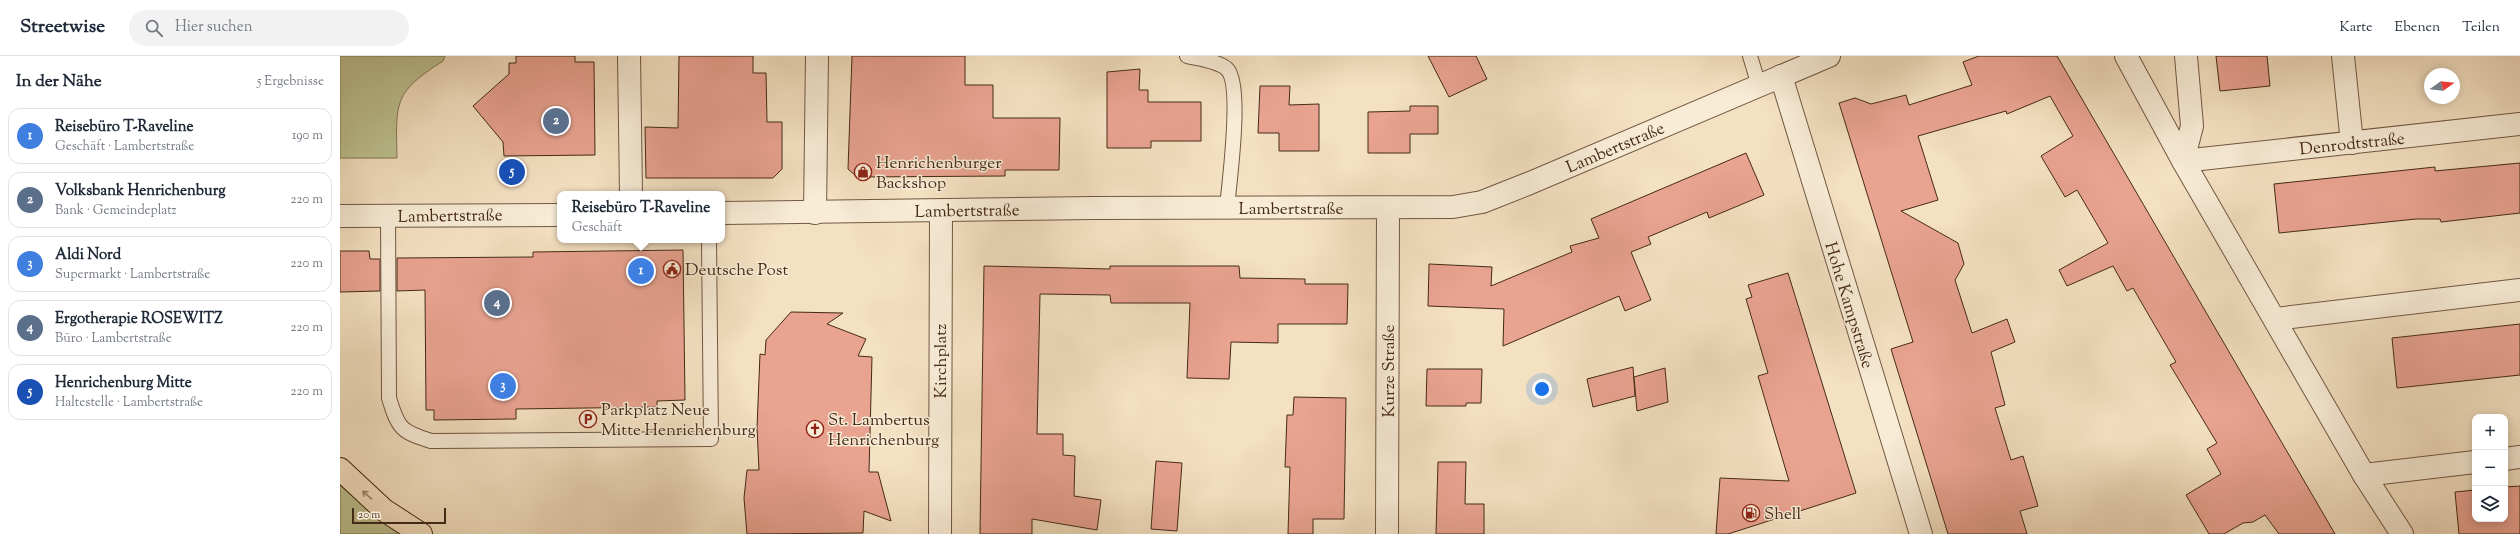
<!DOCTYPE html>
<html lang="de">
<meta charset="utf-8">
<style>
:root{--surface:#fff;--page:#f2f2f3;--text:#1f2937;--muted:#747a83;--line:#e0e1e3;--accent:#8f2418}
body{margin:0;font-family:"Sorts Mill Goudy",serif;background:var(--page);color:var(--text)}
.controls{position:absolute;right:12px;bottom:12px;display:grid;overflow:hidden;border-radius:8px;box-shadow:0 2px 10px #0003}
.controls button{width:36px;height:36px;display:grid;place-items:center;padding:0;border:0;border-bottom:1px solid var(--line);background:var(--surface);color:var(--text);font:20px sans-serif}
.compass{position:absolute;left:2084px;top:12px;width:36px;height:36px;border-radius:50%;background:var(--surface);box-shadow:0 2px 10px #0003;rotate:75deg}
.scale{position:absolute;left:12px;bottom:10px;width:94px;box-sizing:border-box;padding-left:4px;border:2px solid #452a16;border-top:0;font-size:11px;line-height:14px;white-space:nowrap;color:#452a16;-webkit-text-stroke:3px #f8ecd7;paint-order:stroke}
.you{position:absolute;left:1202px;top:333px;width:14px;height:14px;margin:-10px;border:3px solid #fff;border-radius:50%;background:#1a73e8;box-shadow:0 0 0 6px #1a73e833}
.badge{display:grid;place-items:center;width:26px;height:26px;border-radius:50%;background:var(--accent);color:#fff;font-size:13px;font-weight:700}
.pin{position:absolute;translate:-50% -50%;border:2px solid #fff;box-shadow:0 1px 4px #0006}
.popup{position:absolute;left:217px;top:135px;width:168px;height:52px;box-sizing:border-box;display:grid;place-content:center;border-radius:8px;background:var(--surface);filter:drop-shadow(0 1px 3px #0005);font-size:13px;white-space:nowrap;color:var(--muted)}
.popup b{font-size:15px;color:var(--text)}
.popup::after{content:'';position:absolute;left:50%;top:100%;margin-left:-8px;border:8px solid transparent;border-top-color:var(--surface)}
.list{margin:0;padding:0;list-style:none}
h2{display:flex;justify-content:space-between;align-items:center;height:52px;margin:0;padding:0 16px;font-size:17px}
h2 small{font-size:13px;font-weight:400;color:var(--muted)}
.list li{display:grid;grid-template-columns:26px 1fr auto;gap:12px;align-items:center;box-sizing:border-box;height:56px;margin:0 8px 8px;padding:0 8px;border:1px solid var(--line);border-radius:12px}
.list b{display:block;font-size:15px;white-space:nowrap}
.list p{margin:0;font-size:13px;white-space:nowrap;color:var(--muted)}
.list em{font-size:13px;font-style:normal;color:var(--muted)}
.icon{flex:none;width:22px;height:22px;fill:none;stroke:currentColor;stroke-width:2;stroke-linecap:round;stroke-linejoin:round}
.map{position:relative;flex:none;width:2180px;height:478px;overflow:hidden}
header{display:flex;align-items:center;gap:24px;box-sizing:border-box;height:56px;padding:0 20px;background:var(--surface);border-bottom:1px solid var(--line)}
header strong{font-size:19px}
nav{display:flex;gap:22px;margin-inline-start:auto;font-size:14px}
.search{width:280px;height:36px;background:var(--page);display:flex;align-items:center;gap:10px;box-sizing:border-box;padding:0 14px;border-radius:22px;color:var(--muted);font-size:15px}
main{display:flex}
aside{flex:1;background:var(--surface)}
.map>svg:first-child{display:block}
.green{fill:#bec291;stroke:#827654}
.building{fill:#e9a391;stroke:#452a16}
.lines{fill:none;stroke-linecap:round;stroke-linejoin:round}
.lane-casing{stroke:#715841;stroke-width:16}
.street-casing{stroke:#715841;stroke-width:24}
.primary-casing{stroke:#452a16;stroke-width:24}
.lane{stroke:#f8ecd7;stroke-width:14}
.street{stroke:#f8ecd7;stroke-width:22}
.primary{stroke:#f4e1c2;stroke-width:22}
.oneway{stroke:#9c866c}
.labels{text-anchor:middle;stroke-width:3;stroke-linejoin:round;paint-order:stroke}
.street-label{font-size:17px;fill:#452a16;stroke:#f8ecd7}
.poi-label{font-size:17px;fill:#452a16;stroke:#f8ecd7;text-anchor:start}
</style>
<header>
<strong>Streetwise</strong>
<div class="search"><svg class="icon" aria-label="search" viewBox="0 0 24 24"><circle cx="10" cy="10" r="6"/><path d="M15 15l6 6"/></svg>Hier suchen</div>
<nav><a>Karte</a><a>Ebenen</a><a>Teilen</a></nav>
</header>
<main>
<aside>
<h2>In der Nähe<small>5 Ergebnisse</small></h2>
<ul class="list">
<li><span class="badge" style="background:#3f7fe0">1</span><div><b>Reisebüro T-Raveline</b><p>Geschäft · Lambertstraße</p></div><em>190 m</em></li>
<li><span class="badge" style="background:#5c6f8a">2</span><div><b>Volksbank Henrichenburg</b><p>Bank · Gemeindeplatz</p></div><em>220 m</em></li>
<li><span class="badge" style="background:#3f7fe0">3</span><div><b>Aldi Nord</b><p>Supermarkt · Lambertstraße</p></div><em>220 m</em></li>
<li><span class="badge" style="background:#5c6f8a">4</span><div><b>Ergotherapie ROSEWITZ</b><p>Büro · Lambertstraße</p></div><em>220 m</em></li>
<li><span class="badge" style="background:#1a4fb4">5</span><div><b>Henrichenburg Mitte</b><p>Haltestelle · Lambertstraße</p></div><em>220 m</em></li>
</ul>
</aside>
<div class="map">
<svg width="2180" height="478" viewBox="0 0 2180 478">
<rect width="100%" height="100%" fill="#f4e1c2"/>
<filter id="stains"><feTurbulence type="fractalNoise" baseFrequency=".005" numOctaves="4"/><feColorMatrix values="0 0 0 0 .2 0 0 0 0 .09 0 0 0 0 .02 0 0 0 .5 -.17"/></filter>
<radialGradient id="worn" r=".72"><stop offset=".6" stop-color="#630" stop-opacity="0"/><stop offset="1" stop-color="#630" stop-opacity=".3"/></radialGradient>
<g class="green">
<path d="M 0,0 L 105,0 L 103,5 C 53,37 56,46 57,102 L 0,102 Z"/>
<path d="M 0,429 L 29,455 L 59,478 L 0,478 Z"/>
</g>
<g class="building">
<path d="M 176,0 L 235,0 L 235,6 L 254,6 L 255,99 L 164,100 L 163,86 L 133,50 L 169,18 L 169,7 L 176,7 Z"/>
<path d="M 339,0 L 413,0 L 413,17 L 426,17 L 427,66 L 442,66 L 442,113 L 433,122 L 306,122 L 305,71 L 338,72 Z"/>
<path d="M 512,0 L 625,0 L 625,29 L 653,29 L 653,62 L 720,62 L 719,114 L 665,114 L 665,120 L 517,121 L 508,113 Z"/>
<path d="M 1088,0 L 1136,0 L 1147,23 L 1109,41 Z"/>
<path d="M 1639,0 L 1717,0 L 1995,478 L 1939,478 L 1925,459 L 1913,466 L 1903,467 L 1884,478 L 1869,478 L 1846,439 L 1881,418 L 1867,393 L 1877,387 L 1830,309 L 1836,306 L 1793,232 L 1787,235 L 1773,210 L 1727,230 L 1719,214 L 1768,187 L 1737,134 L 1725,141 L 1701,100 L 1733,80 L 1710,40 L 1667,58 L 1666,55 L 1578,80 L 1598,144 L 1561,155 L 1618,187 L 1624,208 L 1615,224 L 1632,277 L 1667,263 L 1675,286 L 1651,296 L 1665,349 L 1655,352 L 1671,404 L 1683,400 L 1698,450 L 1680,455 L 1687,478 L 1608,478 L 1551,293 L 1573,286 L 1499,47 L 1515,42 L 1531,48 L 1566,39 L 1569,49 L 1632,29 L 1623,6 Z"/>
<path d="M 1876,0 L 1927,0 L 1930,30 L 1880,35 Z"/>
<path d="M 800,13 L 799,34 L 808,34 L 808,46 L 861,46 L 861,85 L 811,85 L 811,92 L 767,92 L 767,16 Z"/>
<path d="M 920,30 L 950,30 L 949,49 L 979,48 L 979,95 L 939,95 L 939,77 L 918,77 Z"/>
<path d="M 1070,50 L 1098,50 L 1098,78 L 1070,78 L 1070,97 L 1028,97 L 1028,56 L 1070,55 Z"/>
<path d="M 1406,97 L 1424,139 L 1369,162 L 1367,156 L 1308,181 L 1311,188 L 1291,196 L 1311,244 L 1285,255 L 1279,240 L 1163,290 L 1164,253 L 1088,250 L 1089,208 L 1152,211 L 1151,230 L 1232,196 L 1230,190 L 1259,182 L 1251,163 Z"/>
<path d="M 2180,107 L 2180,157 L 2101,166 L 2100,163 L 2076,163 L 1939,177 L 1934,128 L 2095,111 L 2095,115 Z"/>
<path d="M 343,194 L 345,344 L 317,345 L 317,351 L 176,353 L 176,363 L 94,364 L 94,354 L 86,354 L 85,234 L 57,235 L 57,202 L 193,201 L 193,196 Z"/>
<path d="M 0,195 L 29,195 L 30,203 L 40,203 L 40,235 L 0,236 Z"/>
<path d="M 644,210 L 770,213 L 770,210 L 899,210 L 900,222 L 965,223 L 965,228 L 1008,228 L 1007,268 L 938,268 L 938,287 L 891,286 L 889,323 L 847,322 L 850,247 L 771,247 L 770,239 L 700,238 L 697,378 L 723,378 L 723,399 L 735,400 L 734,440 L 761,444 L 757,474 L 692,463 L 692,478 L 640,478 Z"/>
<path d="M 1448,217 L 1516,437 L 1388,478 L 1376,478 L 1380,422 L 1449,425 L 1418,320 L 1428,317 L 1406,243 L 1412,241 L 1408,229 Z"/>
<path d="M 451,256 L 503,257 L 487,268 L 526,283 L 518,300 L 532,301 L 529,416 L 538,416 L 551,465 L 524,455 L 523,477 L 407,478 L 404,442 L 407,414 L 419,414 L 417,372 L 420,298 L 425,299 L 426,284 Z"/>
<path d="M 2180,268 L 2180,319 L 2057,332 L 2052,282 Z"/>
<path d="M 1293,311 L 1295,340 L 1253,351 L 1247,323 Z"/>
<path d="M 1325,312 L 1328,346 L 1297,355 L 1294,321 Z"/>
<path d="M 1087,313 L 1142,313 L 1141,347 L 1126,347 L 1126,350 L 1086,350 Z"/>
<path d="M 954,341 L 1006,342 L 1004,463 L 973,463 L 973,478 L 948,478 L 950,411 L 945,411 L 947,359 L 953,359 Z"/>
<path d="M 816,405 L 842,407 L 837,475 L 811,473 Z"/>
<path d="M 1098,406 L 1126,406 L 1125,448 L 1144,448 L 1144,478 L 1096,478 Z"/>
<path d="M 2180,430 L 2180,478 L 2119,478 L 2115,436 L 2135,434 L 2135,463 L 2165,463 L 2165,431 Z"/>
</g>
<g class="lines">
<defs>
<g id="lane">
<path d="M 847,0 C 859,3 878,5 887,13 C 903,29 889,127 887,152"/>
<path d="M 1410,0 L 1419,30"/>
<path d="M 48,160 L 49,342 C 58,372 61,376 91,385 L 371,383 L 369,184"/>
</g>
<g id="street">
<path d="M 289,0 L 291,138"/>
<path d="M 1786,0 L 1843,105 L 2024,419 L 2062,478"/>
<path d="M 1846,0 L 1852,70 L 1843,105 L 2180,68"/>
<path d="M 2003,0 L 2012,87"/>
<path d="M 1441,20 L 1581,478"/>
<path d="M 382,157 L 753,152 L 1113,151 L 1142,146 L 1190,127 L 1489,0"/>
<path d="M 475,157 L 477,0"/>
<path d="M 0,160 L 220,159"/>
<path d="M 1935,263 L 2180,234"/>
<path d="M 2165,403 L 2180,401"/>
<path d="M 2024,419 L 2135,406"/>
<path d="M 600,478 L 601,155"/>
<path d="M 1047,478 L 1048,153"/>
</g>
<path id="primary" d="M 0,413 L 44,454 L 81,478"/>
</defs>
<use href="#lane" class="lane-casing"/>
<use href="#street" class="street-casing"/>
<use href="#primary" class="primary-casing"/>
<use href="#lane" class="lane"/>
<use href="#street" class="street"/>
<use href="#primary" class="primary"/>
</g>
<defs><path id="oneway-shaft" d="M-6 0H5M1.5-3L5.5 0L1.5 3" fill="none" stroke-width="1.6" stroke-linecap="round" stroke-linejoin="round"/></defs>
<use class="oneway" href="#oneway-shaft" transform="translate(27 439) rotate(-139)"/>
<defs>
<symbol id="shop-ring" viewBox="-11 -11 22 22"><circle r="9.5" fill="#f8ecd7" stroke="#8f2418" stroke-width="1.5"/><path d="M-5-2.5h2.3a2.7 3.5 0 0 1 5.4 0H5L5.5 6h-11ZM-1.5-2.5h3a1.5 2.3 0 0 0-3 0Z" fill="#8f2418"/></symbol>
<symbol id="civic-ring" viewBox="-11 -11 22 22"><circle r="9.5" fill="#f8ecd7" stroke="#8f2418" stroke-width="1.5"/><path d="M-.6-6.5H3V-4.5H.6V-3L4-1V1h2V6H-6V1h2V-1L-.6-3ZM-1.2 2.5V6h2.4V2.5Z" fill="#8f2418"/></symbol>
<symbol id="parking-ring" viewBox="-11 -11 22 22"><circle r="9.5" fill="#f8ecd7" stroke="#8f2418" stroke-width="1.5"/><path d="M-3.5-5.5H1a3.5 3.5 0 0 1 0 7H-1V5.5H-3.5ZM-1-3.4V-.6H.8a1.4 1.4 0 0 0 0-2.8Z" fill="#8f2418"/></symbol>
<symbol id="church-ring" viewBox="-11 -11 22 22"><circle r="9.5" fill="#f8ecd7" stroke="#8f2418" stroke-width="1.5"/><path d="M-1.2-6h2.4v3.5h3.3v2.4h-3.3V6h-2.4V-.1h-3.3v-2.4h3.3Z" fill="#8f2418"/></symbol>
<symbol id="fuel-ring" viewBox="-11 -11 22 22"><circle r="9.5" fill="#f8ecd7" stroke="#8f2418" stroke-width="1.5"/><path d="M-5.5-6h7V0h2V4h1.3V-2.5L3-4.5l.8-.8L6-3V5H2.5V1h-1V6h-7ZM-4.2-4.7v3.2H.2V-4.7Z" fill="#8f2418"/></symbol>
</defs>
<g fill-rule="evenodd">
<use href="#shop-ring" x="513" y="106" width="20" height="20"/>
<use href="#civic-ring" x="322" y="203" width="20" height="20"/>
<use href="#parking-ring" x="238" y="353" width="20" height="20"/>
<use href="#church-ring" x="465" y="363" width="20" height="20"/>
<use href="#fuel-ring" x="1401" y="447" width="20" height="20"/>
</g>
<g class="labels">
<g class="street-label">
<text transform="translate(2012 87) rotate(-6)" y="6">Denrodtstraße</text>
<text transform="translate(1275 91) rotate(-23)" y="6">Lambertstraße</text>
<text x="951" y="158">Lambertstraße</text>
<text transform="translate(627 154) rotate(-1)" y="6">Lambertstraße</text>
<text transform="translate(110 159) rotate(-1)" y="6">Lambertstraße</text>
<text transform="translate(1510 249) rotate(73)" y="6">Hohe Kampstraße</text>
<text transform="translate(600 305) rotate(-90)" y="6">Kirchplatz</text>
<text transform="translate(1048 315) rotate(-90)" y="6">Kurze Straße</text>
</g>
<g class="poi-label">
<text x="536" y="112">Henrichenburger<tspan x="536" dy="20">Backshop</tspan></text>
<text x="345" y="219">Deutsche Post</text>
<text x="261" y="359">Parkplatz Neue<tspan x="261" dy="20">Mitte Henrichenburg</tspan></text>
<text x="488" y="369">St. Lambertus<tspan x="488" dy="20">Henrichenburg</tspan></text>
<text x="1424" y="463">Shell</text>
</g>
</g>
<rect width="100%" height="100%" filter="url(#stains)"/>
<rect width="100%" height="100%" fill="url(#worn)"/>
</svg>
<div class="controls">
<button>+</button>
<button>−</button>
<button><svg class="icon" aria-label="layers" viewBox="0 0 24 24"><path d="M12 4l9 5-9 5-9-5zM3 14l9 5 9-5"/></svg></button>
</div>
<svg class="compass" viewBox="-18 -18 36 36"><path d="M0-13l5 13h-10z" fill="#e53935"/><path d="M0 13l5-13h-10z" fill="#747a83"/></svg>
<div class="scale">20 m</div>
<div class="you"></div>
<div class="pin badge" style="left:301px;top:215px;background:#3f7fe0">1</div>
<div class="popup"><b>Reisebüro T-Raveline</b>Geschäft</div>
<div class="pin badge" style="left:216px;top:65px;background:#5c6f8a">2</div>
<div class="pin badge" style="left:163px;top:330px;background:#3f7fe0">3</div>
<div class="pin badge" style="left:157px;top:247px;background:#5c6f8a">4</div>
<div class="pin badge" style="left:172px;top:116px;background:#1a4fb4">5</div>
</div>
</main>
